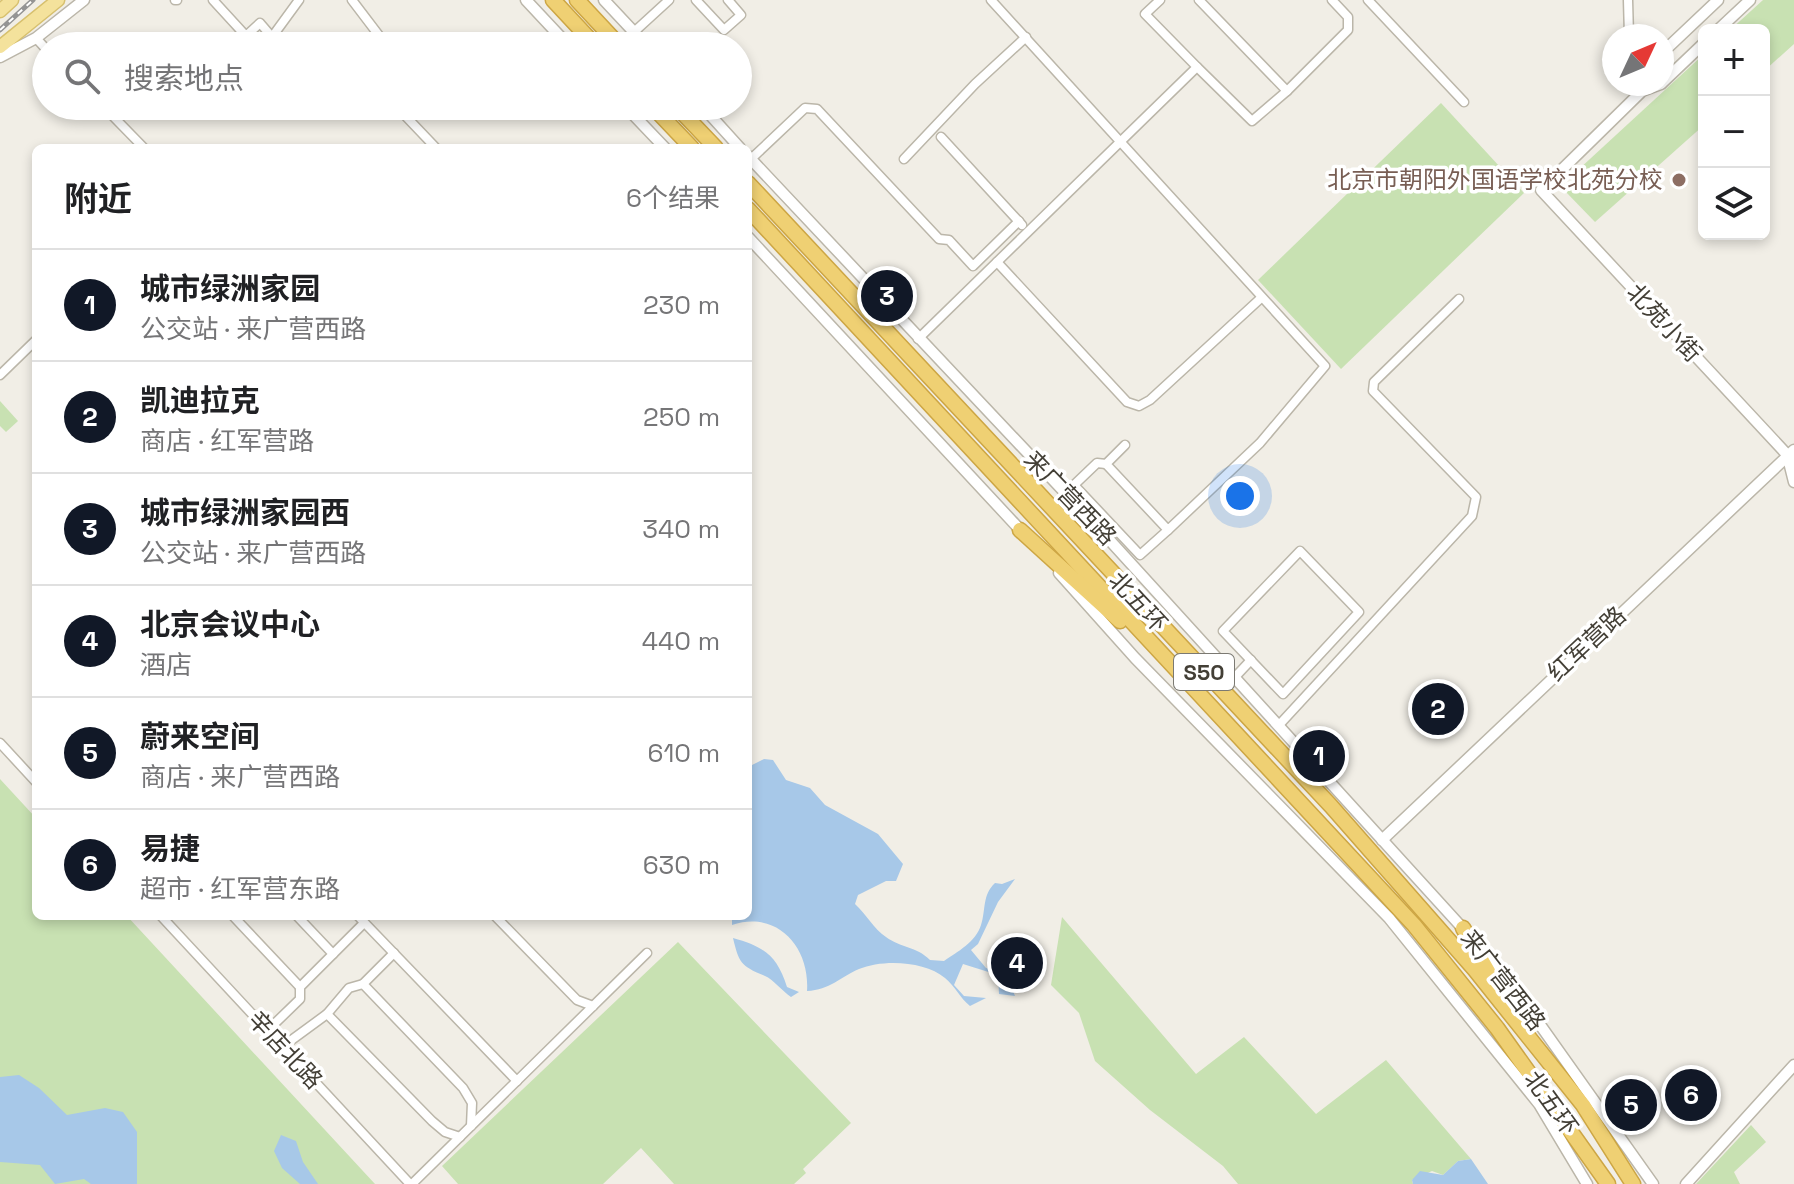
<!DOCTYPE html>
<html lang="zh">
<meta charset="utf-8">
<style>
:root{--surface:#fff;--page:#f6f6f6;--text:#202124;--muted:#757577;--line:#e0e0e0;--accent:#111827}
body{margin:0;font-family:"Space Grotesk","Noto Sans SC",sans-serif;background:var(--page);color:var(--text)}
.controls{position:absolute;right:24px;top:24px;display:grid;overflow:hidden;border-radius:12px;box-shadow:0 4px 12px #0003}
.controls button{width:72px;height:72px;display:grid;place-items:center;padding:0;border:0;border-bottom:2px solid var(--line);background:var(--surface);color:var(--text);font:40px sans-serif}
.compass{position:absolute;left:1602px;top:24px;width:72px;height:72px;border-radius:50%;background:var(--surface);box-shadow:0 4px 12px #0003;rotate:46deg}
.you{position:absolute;left:1240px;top:496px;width:28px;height:28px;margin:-20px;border:6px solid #fff;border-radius:50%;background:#1a73e8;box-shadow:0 0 0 12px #1a73e833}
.badge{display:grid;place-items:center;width:52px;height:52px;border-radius:50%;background:var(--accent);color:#fff;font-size:26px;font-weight:700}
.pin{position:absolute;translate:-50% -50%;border:4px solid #fff;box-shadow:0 2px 8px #0006}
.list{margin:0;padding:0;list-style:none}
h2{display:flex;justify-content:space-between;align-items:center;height:104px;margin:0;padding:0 32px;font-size:34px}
h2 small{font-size:26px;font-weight:400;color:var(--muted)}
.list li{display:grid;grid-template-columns:52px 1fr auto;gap:24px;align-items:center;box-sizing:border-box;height:112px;padding:0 32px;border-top:2px solid var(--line)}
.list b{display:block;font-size:30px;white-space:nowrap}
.list p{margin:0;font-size:26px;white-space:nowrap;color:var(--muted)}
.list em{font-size:26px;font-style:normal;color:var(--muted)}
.icon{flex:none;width:44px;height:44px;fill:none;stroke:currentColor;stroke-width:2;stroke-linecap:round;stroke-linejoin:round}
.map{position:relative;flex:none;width:1794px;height:1184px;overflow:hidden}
.search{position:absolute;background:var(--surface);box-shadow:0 4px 12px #0003;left:32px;top:32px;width:720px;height:88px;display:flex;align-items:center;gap:20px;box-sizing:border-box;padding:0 28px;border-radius:44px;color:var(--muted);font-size:30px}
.panel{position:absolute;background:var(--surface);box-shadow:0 4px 12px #0003;left:32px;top:144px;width:720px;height:776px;border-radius:12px}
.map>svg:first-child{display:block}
.green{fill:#c8e1b2}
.water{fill:#a7c8e8}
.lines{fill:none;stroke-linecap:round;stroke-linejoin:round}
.minor-casing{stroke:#bbb6a9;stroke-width:11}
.tertiary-casing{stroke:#bbb6a9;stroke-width:13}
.primary-casing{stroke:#d7c06e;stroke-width:15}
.motorway-casing{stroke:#cda644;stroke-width:17}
.minor{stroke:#fff;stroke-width:8}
.tertiary{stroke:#fff;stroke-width:10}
.primary{stroke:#f4e29c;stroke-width:12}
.motorway{stroke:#efd073;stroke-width:14}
.rail-casing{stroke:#949494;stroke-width:5}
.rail{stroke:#fff;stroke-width:2;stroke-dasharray:6;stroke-linecap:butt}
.education-dot{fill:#8d6e63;stroke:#fff;stroke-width:3}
.labels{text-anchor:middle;stroke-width:7;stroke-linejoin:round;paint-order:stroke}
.shield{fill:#fff;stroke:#7b7972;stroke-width:2}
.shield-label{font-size:22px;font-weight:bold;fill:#433f36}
.education-label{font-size:24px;fill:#785e54;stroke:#fff;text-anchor:end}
.street-label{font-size:24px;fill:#433f36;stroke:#fff}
</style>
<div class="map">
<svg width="1794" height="1184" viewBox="0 0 1794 1184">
<rect width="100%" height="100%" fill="#f1eee6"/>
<g class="green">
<path d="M 1763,0 L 1794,0 L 1794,44 L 1764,71 L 1764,30 L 1730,30 Z"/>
<path d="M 1704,54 L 1704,125 L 1595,222 L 1565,191 L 1578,170 Z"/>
<path d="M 1441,103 L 1524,193 L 1341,369 L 1258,280 Z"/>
<path d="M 0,401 L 18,421 L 6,432 L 0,426 Z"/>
<path d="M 0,779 L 36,818 L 36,916 L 127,916 L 375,1184 L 0,1184 Z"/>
<path d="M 1062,917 L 1196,1074 L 1244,1037 L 1316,1114 L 1386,1060 L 1471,1159 L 1458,1161 L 1443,1175 L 1432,1171 L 1412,1180 L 1413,1184 L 1238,1184 L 1223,1166 L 1150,1110 L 1095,1061 L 1079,1013 L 1051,985 Z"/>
<path d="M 678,942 L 851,1123 L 803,1169 L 806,1173 L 794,1184 L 674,1184 L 641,1148 L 603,1184 L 458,1184 L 442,1166 Z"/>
<path d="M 1751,1125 L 1766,1142 L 1734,1172 L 1740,1184 L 1696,1184 Z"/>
</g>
<g class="water">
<path d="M 764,759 L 773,760 L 786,780 L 810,788 L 825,805 L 878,834 L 903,864 L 896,881 L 886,881 L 858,895 L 855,904 C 866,914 874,929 886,937 C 901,948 916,946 930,960 L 944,961 C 957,952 976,942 981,925 C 986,910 982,895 995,883 L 1002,884 L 1015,879 L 998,902 L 978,944 L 971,950 L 986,968 L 1006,973 L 1015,996 L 999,994 L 998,975 L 963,964 L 954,985 L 964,996 L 986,998 L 970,1006 C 960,998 955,986 945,978 C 925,961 883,959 859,969 C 840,977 830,990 807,991 C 810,947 777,910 732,925 L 732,916 L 748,916 L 748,767 Z"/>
<path d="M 733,938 C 765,947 777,956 787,987 L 799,992 L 791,997 C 782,991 773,979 765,976 C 741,966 739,963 733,938 Z"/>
<path d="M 19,1075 L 39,1088 L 67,1115 L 105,1108 L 123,1112 L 137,1132 L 137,1184 L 91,1184 L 84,1179 L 55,1184 L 40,1165 L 0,1162 L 0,1077 Z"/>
<path d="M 281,1135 L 296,1141 L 303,1162 L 318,1184 L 300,1184 L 282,1168 L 274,1151 Z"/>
<path d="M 1471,1159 L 1488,1184 L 1413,1184 L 1412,1180 L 1420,1171 L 1443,1175 L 1458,1161 Z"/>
</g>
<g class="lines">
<defs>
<g id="minor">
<path d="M 175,0 L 177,0"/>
<path d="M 213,0 L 246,36 L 260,23 L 272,37 L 299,0"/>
<path d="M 352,0 L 387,46"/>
<path d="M 696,0 L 724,30 L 741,15 L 728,0"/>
<path d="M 991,0 L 1325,366 L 1260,443 L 1168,530 L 1106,464 L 1125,445"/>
<path d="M 1368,0 L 1464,102"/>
<path d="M 1628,0 L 1629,36"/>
<path d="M 634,32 L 669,0"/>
<path d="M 36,38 L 46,49"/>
<path d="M 1197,67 L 1252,121 L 1287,91 L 1199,0"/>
<path d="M 1287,91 L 1348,30 L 1348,17 L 1332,0"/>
<path d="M 103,106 L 144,148"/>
<path d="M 396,106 L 436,148"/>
<path d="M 941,137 L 1022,225"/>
<path d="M 751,159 L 805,108 L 817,109 L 939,239 L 949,240 L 973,266 L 1019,221"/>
<path d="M 904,159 L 975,84 L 1026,37"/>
<path d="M 997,262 L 1127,402 L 1139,406 L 1150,400 L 1261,298"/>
<path d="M 918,339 L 1197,67 L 1145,14 L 1160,0"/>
<path d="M 0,375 L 36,340"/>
<path d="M 1106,464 L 1097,463 L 1074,485 L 1140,555 L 1168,530"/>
<path d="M 1300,551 L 1359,612 L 1283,694 L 1223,631 Z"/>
<path d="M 1235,677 L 1251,660"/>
<path d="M 1279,725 L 1472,516 L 1476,497 L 1373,391 L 1374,382 L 1459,299"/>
<path d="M 0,743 L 36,782"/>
<path d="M 161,916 L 410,1184"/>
<path d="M 233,916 L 300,987"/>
<path d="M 358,916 L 517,1081"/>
<path d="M 495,916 L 577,1000 L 593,1006"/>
<path d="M 333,954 L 364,923"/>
<path d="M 363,984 L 463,1088 L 472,1103 L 471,1126"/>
<path d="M 327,1014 L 432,1121 L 445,1132 L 460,1137"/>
<path d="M 267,1031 L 300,999 L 300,987 L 333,954 L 297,916"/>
<path d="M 282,1047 L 327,1014 L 349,988 L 363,984 L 394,953"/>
<path d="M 412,1184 L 647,953"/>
</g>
<g id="tertiary">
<path d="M 526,0 L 569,46"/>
<path d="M 604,0 L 647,46"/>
<path d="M 1718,30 L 1750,0"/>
<path d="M 1662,53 L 1718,0"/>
<path d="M 0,57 L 36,38 L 84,0"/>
<path d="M 1662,83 L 1704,43"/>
<path d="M 1661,84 L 1642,91 L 1541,190 L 1794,462"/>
<path d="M 625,106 L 665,148"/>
<path d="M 702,106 L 740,148"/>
<path d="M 748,156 L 1104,534 L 1467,933"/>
<path d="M 748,237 L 1024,534"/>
<path d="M 1788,458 L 1794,482"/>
<path d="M 1059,573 L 1135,658 L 1389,918 L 1539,1104 L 1587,1184"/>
<path d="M 1382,840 L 1794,450"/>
<path d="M 1480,948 L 1509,981 L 1653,1184"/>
<path d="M 1686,1184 L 1794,1065"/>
</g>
<g id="primary">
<path d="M 0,11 L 12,0"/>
<path d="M 0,47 L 58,0"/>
</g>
<g id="motorway">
<path d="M 553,0 L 596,46"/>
<path d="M 577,0 L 620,46"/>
<path d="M 652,106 L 692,148"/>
<path d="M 676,106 L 716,148"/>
<path d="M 748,183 L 1331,806 L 1475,970 L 1583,1105 L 1633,1184"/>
<path d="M 748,209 L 1414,925 L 1497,1028 L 1608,1184"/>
<path d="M 1020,530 L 1120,621"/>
<path d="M 1463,928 L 1493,980"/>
</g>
</defs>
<use href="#minor" class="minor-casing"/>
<use href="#tertiary" class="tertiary-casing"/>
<use href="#primary" class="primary-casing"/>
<use href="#motorway" class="motorway-casing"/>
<use href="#minor" class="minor"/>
<use href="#tertiary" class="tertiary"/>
<use href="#primary" class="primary"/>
<use href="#motorway" class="motorway"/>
<defs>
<path id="rail" d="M 0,30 L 33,0"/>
</defs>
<use href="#rail" class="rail-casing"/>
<use href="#rail" class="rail"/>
</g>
<circle class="education-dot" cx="1679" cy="180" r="8"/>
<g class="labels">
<rect class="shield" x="1174" y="654" width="60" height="36" rx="6"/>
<g class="shield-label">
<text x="1204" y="680">S50</text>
</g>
<g class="education-label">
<text x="1663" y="188">北京市朝阳外国语学校北苑分校</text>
</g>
<g class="street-label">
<text transform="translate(1664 323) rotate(47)" y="8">北苑小街</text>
<text transform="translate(1070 498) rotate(46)" y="8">来广营西路</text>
<text transform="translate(1138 602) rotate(47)" y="8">北五环</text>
<text transform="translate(1587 644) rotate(-43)" y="8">红军营路</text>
<text transform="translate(1503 980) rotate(52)" y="8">来广营西路</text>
<text transform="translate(285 1050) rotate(47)" y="8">辛店北路</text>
<text transform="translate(1551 1103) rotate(54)" y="8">北五环</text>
</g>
</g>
</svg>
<div class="controls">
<button>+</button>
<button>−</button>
<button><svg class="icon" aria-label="layers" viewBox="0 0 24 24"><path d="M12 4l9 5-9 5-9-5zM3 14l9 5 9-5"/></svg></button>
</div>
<svg class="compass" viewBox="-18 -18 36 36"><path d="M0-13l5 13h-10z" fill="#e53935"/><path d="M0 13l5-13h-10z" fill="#757577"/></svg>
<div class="you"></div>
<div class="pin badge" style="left:1319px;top:756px">1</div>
<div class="pin badge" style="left:1438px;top:709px">2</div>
<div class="pin badge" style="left:887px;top:296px">3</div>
<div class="pin badge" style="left:1017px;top:963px">4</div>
<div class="pin badge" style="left:1631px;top:1105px">5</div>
<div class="pin badge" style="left:1691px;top:1095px">6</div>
<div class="search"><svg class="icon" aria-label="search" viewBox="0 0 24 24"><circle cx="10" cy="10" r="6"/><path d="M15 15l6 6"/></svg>搜索地点</div>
<section class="panel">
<h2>附近<small>6个结果</small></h2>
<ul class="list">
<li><span class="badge">1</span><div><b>城市绿洲家园</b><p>公交站 · 来广营西路</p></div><em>230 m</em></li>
<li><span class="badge">2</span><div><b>凯迪拉克</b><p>商店 · 红军营路</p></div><em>250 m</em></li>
<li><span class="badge">3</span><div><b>城市绿洲家园西</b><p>公交站 · 来广营西路</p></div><em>340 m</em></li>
<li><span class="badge">4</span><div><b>北京会议中心</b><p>酒店</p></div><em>440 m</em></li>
<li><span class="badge">5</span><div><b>蔚来空间</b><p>商店 · 来广营西路</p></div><em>610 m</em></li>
<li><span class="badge">6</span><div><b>易捷</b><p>超市 · 红军营东路</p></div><em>630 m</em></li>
</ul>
</section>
</div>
